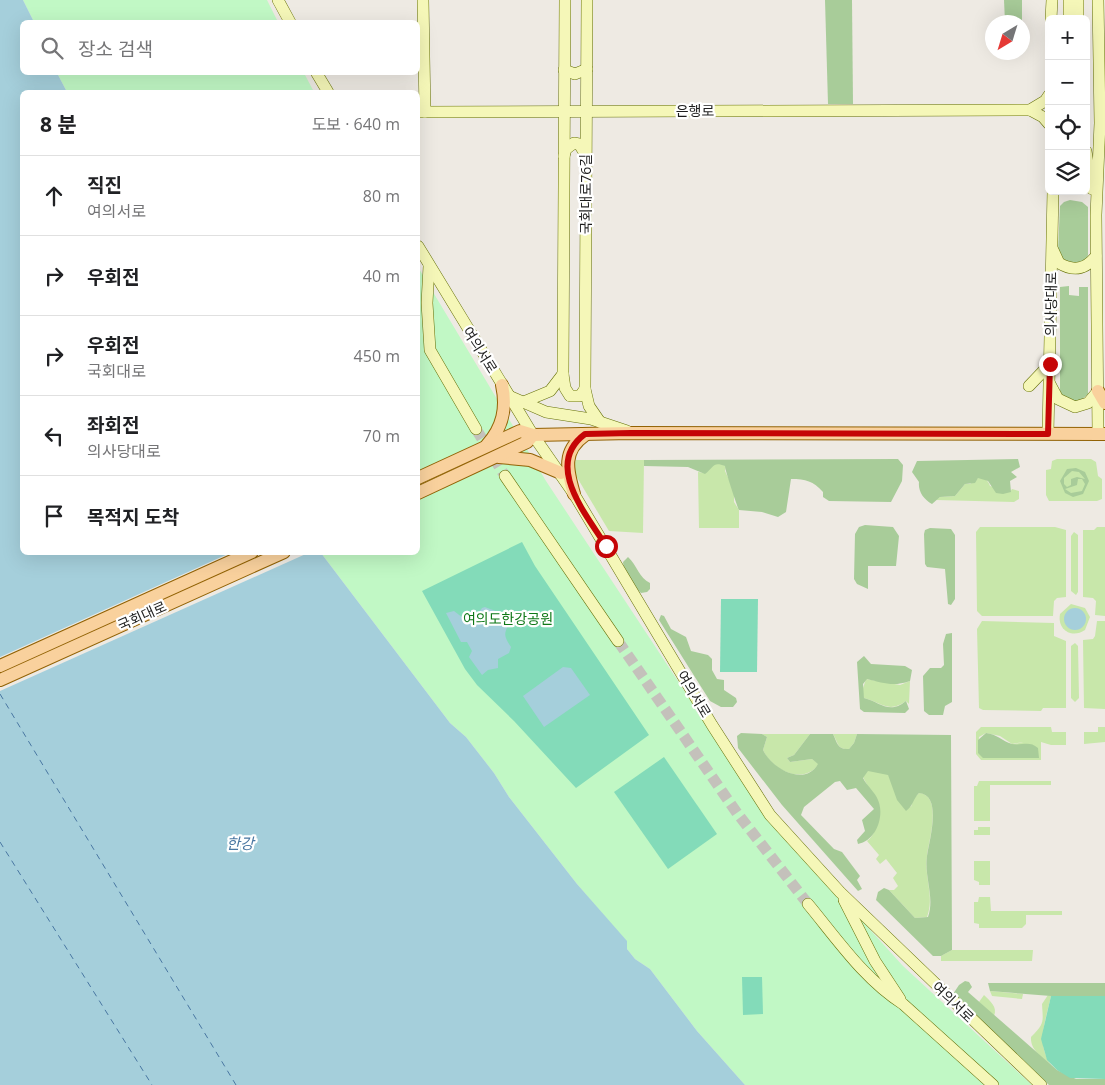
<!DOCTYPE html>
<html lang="ko">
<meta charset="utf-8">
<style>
:root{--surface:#fff;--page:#f2f2f2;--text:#202124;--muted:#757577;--line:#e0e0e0}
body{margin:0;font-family:"Open Sans","Noto Sans KR",sans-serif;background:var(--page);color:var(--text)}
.controls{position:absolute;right:15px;top:15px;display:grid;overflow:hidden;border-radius:8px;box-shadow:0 5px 20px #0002}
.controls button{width:45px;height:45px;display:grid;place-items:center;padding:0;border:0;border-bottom:1px solid var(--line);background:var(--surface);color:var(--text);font:25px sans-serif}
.compass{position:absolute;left:985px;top:15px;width:45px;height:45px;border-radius:50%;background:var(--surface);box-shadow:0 5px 20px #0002;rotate:218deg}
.stop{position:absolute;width:15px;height:15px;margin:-11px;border:4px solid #c50506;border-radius:50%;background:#fff}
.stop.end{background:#c50506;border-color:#fff;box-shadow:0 1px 5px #0008}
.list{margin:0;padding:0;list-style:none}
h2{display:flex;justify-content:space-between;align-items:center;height:65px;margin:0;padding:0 20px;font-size:21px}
h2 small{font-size:16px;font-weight:400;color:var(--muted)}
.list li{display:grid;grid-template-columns:32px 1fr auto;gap:15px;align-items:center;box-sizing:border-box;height:80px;padding:0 20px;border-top:1px solid var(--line)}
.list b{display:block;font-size:19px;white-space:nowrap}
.list p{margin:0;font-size:16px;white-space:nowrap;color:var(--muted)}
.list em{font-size:16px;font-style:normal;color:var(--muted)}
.icon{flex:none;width:28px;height:28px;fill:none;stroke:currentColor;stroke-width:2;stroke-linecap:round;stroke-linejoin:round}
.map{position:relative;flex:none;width:1105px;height:1085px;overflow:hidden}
.search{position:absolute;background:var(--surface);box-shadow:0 5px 20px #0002;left:20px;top:20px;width:400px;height:55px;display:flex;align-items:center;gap:12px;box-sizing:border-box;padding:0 18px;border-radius:8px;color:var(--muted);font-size:19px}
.panel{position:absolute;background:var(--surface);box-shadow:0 5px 20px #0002;left:20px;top:90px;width:400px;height:465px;border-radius:8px}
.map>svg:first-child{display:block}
.grass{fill:#c8e7aa;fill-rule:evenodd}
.forest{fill:#a8cc99;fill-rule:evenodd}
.park{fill:#c1f8c5}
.pitch{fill:#83dbb9}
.water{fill:#a5cfdb}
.pier{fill:#eeeae3}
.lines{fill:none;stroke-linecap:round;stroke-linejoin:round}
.ferry{stroke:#4977a2;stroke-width:1;stroke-dasharray:6 5;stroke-linecap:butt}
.secondary-tunnel{stroke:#c4c1bb;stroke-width:11;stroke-dasharray:11 5.5;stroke-linecap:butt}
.secondary-casing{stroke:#667108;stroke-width:12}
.primary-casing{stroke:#926204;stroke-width:14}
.secondary{stroke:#f5f7b8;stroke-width:11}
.primary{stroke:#f9d19d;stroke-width:12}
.route{stroke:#c50506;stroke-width:6}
.labels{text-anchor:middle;stroke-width:4.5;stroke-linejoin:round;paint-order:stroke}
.street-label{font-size:14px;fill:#1d1d1d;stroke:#fff}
.park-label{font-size:14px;fill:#0e7817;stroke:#fff}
.water-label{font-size:15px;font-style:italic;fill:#4977a2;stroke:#fff}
</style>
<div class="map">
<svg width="1105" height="1085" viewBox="0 0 1105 1085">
<rect width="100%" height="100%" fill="#eeeae3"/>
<g class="grass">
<path d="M 1057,459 L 1091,459 L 1096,462 L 1098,476 L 1102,479 L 1102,499 L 1097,501 L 1049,501 L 1046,495 L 1046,470 L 1051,469 L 1052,461 Z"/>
<path d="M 576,460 L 644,460 L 643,533 L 609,531 L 572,469 Z"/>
<path d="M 718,463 L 726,466 L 725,471 L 734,490 L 734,502 L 739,510 L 739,528 L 699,528 L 698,472 L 705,473 L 713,464 Z"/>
<path d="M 978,478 C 984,477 988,480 990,486 L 1010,492 L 1012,489 L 1019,491 L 1019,499 L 1014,502 L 936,500 L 940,497 L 955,496 L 965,484 L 970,484 Z"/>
<path d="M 980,527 L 1055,527 L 1066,530 L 1066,597 L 1057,598 L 1054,601 L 1053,616 L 982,616 L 977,611 L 976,532 Z"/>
<path d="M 1097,527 L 1105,527 L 1105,616 L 1095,615 L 1096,601 L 1093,598 L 1083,597 L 1083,530 L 1094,530 Z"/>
<path d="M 1074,532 L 1078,535 L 1078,592 L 1076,595 L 1071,591 L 1071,536 Z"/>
<path d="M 1071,604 L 1085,608 L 1090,617 L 1085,630 C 1072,639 1057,630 1060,614 Z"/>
<path d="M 982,621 L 1054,623 L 1054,636 L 1066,641 L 1066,708 L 1043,708 L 1041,711 L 983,710 L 979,708 L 977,629 Z"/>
<path d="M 1097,621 L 1105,621 L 1105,709 L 1084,708 L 1083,640 L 1093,639 L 1095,636 Z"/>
<path d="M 1075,643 L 1078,646 L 1079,698 L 1075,702 L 1071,698 L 1071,646 Z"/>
<path d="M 866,679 L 900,685 L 910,681 L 909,704 L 906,701 C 888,714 881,702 864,698 L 862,691 Z"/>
<path d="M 981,727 L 1051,727 L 1052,732 L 1066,732 L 1066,745 L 1051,745 L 1041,742 L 1041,760 L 981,760 L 976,754 L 976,732 ZM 986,733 L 1000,736 L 1012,744 L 1023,742 L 978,753 L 979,737 Z"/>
<path d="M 1098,727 L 1105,727 L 1105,742 L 1084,744 L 1084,732 L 1098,732 Z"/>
<path d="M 762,734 L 810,734 L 794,755 L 787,758 L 790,762 L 812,759 L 819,764 C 803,786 772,770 763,750 L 767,737 Z"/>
<path d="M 833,734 L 857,734 L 854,743 L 849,749 C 837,750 838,742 833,734 Z"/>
<path d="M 868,770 L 888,774 L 893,786 L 911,807 L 913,799 L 919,793 C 943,795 929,841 927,856 C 924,877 935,897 927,917 L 915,918 L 889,890 L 894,890 L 898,886 L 893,878 L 897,873 L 886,859 L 880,864 L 876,859 L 879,855 L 867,841 C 874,835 874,832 877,824 C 886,800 872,797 863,777 Z"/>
<path d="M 979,781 L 1051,781 L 1051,785 L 990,785 L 990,821 L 974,821 L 974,786 L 977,786 Z"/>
<path d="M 978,827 L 990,827 L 990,835 L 974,835 L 974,830 L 978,830 Z"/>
<path d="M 974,861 L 990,861 L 990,885 L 979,885 L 979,882 L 974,880 Z"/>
<path d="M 979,897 L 990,897 L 991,911 L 1062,911 L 1062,915 L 1026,915 L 1026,924 L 1022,928 L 979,928 L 979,924 L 974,923 L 974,902 L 978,902 Z"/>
<path d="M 952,950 L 1033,950 L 1032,961 L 941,961 L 941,956 Z"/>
<path d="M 990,991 L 1023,994 L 1022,999 L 992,996 Z"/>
<path d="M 984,995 C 990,1001 998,1007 994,1016 L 979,1002 Z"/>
<path d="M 1048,995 L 1051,996 C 1046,1020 1035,1044 1052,1066 C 1043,1057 1030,1051 1031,1037 C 1045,1023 1043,1022 1042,1004 Z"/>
</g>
<g class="forest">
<path d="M 825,0 L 852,0 L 853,104 L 828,104 Z"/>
<path d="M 1004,0 L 1022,0 L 1022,22 L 1005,22 Z"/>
<path d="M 1070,200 L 1082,202 L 1088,207 L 1088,255 L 1085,263 L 1064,263 L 1058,251 L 1060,206 L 1064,202 Z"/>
<path d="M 1069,286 L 1069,295 L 1079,296 L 1079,287 L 1088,287 L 1088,394 L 1078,403 L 1062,397 L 1060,392 L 1060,287 Z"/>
<path d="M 898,459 L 903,465 L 902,481 L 891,502 L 829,501 L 823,497 L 823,492 C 813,481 806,479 791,479 L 786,512 L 778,517 L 762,512 L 739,510 C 737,506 725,470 725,466 C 713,461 714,467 705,474 L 688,467 L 644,466 L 644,460 Z"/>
<path d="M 1018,459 L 1020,467 L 1011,472 L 1017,477 L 1010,481 L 1011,492 L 1003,494 L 996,493 L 988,481 L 978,478 L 975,483 L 965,484 L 955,496 L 940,497 L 932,504 C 923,499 918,491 919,482 L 912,472 L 917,461 Z"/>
<path d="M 1076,468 L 1085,472 L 1089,481 L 1083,494 L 1073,497 L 1065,493 L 1060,481 L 1067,469 ZM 1072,471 L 1079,472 L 1085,479 L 1077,477 L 1071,479 L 1071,485 L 1067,487 L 1064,484 L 1064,478 ZM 1078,479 L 1082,479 L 1085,484 L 1082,491 L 1071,493 L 1065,489 L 1077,485 Z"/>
<path d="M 865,525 L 893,527 L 899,536 L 896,566 L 868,566 L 868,589 L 857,584 L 854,579 L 855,534 L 859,527 Z"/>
<path d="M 930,528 L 951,529 L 955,535 L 955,599 L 951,605 L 948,604 L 945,569 L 927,567 L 925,564 L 924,534 L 925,530 Z"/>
<path d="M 628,557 C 637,565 639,578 650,583 L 650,589 L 647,592 L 641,593 C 631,584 624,575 623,562 Z"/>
<path d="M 661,615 L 664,616 L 671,629 L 686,637 L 691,651 L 708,655 L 712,659 L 712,670 L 717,679 L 724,680 L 724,690 L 736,698 L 737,702 L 733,707 L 721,707 L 710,701 L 659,620 Z"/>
<path d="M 952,633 L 952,702 L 945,706 L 943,715 L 929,715 L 924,711 L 923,676 L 930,668 L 941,668 L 944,665 L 943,644 L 946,634 Z"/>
<path d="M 864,656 L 871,664 L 905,666 L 912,670 L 910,681 C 893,687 883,683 867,679 L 863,684 L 864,698 C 880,702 889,715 906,701 L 909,709 L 905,713 L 864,712 L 860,709 L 857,662 Z"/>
<path d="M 741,733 L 762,734 L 767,737 L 763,750 C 772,769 805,787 818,764 L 812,759 L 790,762 L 787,758 L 794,755 L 810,734 L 833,734 C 837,742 837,750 849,749 L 854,743 L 857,734 L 951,735 L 952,950 L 941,956 L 933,956 L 876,900 L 878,892 L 884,888 L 889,890 L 915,918 L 928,917 C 935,897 924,877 927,856 C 929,841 943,795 919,793 C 913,799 913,806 906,811 L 897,800 L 888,775 L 868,771 L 863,778 C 867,786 875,792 878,800 C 885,816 876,841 858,844 L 857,840 L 865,831 L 862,820 L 874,809 L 856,788 L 847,790 L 840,781 L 835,782 L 804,807 L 801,815 L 834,849 L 842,852 L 860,876 L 857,880 L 862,889 L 858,891 L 782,805 L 738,748 L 737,736 Z"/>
<path d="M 986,733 C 997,734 1002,741 1012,744 C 1022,746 1029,740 1038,748 L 1039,758 L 983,758 L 978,753 L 978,740 Z"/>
<path d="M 965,981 L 969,982 L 972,987 L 968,992 L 1057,1070 L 1076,1079 L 1105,1079 L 1105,1085 L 1049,1085 L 953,994 L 959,985 Z"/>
<path d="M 988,983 L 1105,983 L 1105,996 L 1051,996 L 990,991 Z"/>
</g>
<g class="park">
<path d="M 23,0 L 267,0 L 278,22 L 34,22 Z"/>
<path d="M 57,73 L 304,73 L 314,92 L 67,92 Z"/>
<path d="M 418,267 L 546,481 L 767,816 L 903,966 L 1032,1085 L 745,1085 L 697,1031 L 650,969 L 635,959 L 627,949 L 626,941 L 577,884 L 509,797 L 494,773 L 466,737 L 450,723 L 321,553 L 418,552 Z"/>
</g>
<g class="pitch">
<path d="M 522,542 L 535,566 L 649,735 L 576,788 L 514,721 L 477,685 L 465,669 L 422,591 Z"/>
<path d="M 721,599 L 758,599 L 757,672 L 720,672 Z"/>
<path d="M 664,757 L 717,834 L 668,869 L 614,792 Z"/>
<path d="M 742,977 L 762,977 L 763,1014 L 743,1015 Z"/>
<path d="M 1051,996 L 1105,996 L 1105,1079 L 1070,1078 L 1057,1070 L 1047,1060 L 1041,1039 Z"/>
</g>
<g class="water">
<path d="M 0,0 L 23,0 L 34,22 L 22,22 L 22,72 L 57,73 L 67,92 L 22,92 L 22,552 L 321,553 L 450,723 L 466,737 L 494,773 L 509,797 L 577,884 L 627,941 L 627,949 L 635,959 L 650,969 L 697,1031 L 745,1085 L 0,1085 Z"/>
<path d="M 485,607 C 490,609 507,615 509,618 C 508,633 500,631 511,647 L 509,653 L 498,659 L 498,668 L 488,670 L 482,675 L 469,657 L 472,651 L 467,642 L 461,642 L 446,613 L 454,611 L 467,621 L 473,620 L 482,608 Z"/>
<circle cx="1075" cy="619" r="11"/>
<path d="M 563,667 L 571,668 L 590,695 L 544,727 L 523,696 Z"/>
</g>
<path class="pier" d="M 230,553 L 308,553 L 0,691 L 0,657 Z"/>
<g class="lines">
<g class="ferry">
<path d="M 0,694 L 236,1085"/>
<path d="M 0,842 L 152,1085"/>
</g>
<g class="secondary-tunnel">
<path d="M 476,429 L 505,476"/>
<path d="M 618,641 L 737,813 L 808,904"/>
</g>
<defs>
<g id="secondary">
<path d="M 278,0 L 290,22"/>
<path d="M 423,0 L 425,112"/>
<path d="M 565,0 L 563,374 L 565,388 L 570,396 L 580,396 L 585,389"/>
<path d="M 587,0 L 585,389 L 589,406 L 600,422"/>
<path d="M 1078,0 L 1078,19"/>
<path d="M 1098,0 L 1100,123 L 1096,215 L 1098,434"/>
<path d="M 1051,19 L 1052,0"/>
<path d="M 1069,19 L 1069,0"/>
<path d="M 564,70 L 575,74 L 587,69"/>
<path d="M 316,72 L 328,92"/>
<path d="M 1030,110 L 1043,117 L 1049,124"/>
<path d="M 418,112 L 1030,110 L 1045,101 L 1049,95"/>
<path d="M 1086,151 L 1092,189"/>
<path d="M 564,156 L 566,149 L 574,143 L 579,144 L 586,155"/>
<path d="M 418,246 L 533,435 L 574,494 L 712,725 L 770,815 L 840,892 L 1041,1085"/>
<path d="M 1053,250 L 1059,263 C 1074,272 1086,269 1096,256"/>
<path d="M 429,266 L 427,303 L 430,350 L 476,429"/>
<path d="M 1050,384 L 1058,399 L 1075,407 L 1088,403 L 1098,391"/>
<path d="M 1029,386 L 1050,364"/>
<path d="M 509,396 L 546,412 L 591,419 L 627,431"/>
<path d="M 521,403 L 550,391 L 563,374"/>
<path d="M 1048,433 L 1053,191"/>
<path d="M 505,476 L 618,641"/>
<path d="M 844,900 L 875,961 L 900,999"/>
<path d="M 808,904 C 837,939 864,979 903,1004 L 993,1085"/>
</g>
<g id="primary">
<path d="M 1098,391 L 1105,403"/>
<path d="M 487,445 C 503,427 507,408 502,385"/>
<path d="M 499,457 L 530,460 L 561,473"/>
<path d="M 418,478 L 520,431 L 533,435 L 631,433 L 1105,434"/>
<path d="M 418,493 L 527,442 L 533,435"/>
<path d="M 574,494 C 567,470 562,451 585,435"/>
<path d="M 0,666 L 252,552"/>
<path d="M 0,680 L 284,552"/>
</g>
</defs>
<use href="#secondary" class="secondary-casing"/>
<use href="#primary" class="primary-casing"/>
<use href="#secondary" class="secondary"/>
<use href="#primary" class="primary"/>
</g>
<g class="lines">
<path class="route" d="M 606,546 C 587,515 543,465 585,434 L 631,433 L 1048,434 L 1050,364"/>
</g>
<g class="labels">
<g class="street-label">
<text x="695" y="116">은행로</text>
<text transform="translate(586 194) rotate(-90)" y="5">국회대로76길</text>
<text transform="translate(1051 304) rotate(-89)" y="5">의사당대로</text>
<text transform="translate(480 350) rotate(58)" y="5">여의서로</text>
<text transform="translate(142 616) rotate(-24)" y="5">국회대로</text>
<text transform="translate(694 694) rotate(59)" y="5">여의서로</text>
<text transform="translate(953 1002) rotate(44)" y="5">여의서로</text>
</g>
<g class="park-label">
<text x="508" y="624">여의도한강공원</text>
</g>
<g class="water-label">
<text x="240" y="849">한강</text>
</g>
</g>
</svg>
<div class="controls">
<button>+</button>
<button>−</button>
<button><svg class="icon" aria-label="locate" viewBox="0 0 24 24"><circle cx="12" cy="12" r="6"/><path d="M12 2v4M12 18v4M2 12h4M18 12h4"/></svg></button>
<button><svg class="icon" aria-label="layers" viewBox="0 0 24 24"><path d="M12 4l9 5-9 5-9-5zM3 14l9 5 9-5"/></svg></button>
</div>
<svg class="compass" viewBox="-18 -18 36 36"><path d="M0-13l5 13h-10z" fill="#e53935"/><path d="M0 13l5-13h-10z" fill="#757577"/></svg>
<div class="stop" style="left:606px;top:546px"></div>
<div class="stop end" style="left:1050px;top:364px"></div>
<div class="search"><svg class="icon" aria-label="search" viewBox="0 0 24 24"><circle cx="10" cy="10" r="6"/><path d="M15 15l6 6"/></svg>장소 검색</div>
<section class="panel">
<h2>8 분<small>도보 · 640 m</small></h2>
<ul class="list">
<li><svg class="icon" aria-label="ahead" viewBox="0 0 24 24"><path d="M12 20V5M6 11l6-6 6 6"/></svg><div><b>직진</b><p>여의서로</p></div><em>80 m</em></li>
<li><svg class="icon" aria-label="right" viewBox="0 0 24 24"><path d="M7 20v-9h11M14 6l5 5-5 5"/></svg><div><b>우회전</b></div><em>40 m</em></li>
<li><svg class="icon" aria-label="right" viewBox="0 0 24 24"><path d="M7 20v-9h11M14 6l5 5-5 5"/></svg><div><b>우회전</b><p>국회대로</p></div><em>450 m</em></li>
<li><svg class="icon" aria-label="left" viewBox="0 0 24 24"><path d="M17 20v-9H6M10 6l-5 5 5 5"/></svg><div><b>좌회전</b><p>의사당대로</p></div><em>70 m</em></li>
<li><svg class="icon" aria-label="arrive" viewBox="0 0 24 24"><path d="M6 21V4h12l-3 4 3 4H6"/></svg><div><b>목적지 도착</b></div></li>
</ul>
</section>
</div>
